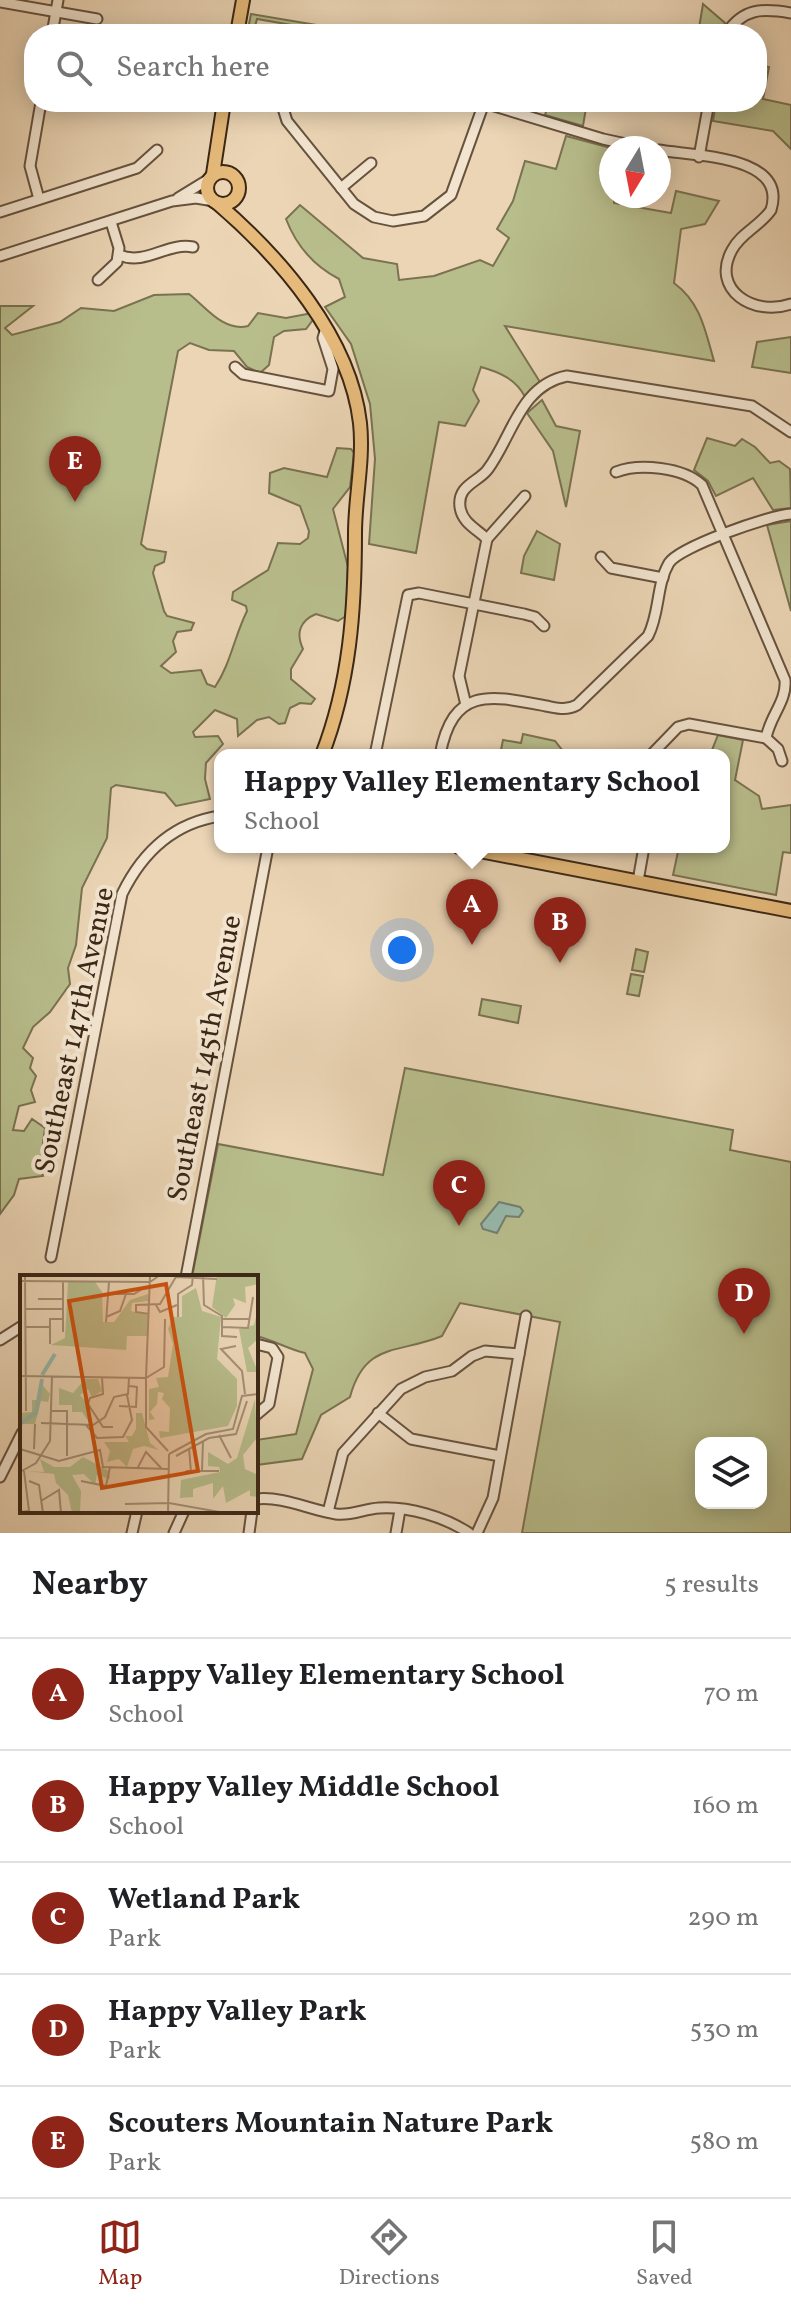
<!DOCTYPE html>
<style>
:root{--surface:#fff;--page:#f2f2f2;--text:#202124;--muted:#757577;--line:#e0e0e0;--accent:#8f2418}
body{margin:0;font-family:Vollkorn,serif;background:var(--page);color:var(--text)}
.controls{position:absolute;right:24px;bottom:24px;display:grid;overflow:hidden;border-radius:16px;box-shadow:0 4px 20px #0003}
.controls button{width:72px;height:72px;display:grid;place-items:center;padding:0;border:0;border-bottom:2px solid var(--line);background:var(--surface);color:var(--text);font:40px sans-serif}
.compass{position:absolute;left:599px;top:136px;width:72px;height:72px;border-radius:50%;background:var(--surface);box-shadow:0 4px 20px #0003;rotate:190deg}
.you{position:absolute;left:402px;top:950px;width:28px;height:28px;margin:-20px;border:6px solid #fff;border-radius:50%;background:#1a73e8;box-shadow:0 0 0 12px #1a73e833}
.badge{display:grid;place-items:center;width:52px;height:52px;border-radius:50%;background:var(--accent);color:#fff;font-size:26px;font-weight:700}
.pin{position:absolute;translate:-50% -66px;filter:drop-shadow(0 2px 4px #0008)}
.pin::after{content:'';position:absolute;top:42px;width:28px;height:24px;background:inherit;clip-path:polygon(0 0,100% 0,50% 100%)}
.popup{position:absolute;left:214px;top:749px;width:516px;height:104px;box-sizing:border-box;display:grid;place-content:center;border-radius:16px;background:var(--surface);filter:drop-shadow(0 2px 6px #0005);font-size:26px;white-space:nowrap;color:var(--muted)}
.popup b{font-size:30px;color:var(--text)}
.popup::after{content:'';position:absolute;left:50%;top:100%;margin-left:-16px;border:16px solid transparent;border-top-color:var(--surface)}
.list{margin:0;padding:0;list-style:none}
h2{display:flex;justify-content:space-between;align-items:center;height:104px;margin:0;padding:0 32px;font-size:34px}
h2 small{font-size:26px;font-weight:400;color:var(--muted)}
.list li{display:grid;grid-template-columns:52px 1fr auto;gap:24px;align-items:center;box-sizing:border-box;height:112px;padding:0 32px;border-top:2px solid var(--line)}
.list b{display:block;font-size:30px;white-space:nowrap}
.list p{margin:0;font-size:26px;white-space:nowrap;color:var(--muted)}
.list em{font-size:26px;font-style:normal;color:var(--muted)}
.icon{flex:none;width:44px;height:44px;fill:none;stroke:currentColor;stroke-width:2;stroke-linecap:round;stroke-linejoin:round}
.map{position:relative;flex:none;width:791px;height:1533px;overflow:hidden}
.search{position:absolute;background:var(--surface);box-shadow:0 4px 20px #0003;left:24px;right:24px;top:24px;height:88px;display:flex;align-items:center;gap:20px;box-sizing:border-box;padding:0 28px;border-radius:32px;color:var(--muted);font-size:30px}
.sheet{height:664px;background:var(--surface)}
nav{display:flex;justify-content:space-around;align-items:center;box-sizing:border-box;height:112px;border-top:2px solid var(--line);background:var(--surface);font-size:22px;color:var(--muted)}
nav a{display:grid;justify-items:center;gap:4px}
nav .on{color:var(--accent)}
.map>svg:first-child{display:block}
.green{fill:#b8bd8c;stroke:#7a7251;stroke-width:2;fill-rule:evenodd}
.water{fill:#98b9ac;stroke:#737f70;stroke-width:2}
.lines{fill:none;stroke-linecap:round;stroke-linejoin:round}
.minor-casing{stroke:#67523e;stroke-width:13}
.major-casing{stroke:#3b2716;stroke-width:16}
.minor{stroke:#f2e4cf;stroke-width:9}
.major{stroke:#e6ba7a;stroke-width:12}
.labels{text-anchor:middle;stroke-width:8;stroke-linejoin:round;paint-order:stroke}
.street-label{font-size:28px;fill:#3b2716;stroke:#f2e4cf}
.inset-river{fill:none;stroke:#98b9ac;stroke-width:4}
.inset-road{fill:none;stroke:#a58f75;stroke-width:2}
.view{fill:#ce520e;fill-opacity:0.15;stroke:#ce520e;stroke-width:4}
.inset-edge{fill:none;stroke:#3b2716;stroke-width:4}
</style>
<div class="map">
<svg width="791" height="1533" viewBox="0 0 791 1533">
<rect width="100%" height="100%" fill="#ebd5b5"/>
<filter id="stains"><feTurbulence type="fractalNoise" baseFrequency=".0025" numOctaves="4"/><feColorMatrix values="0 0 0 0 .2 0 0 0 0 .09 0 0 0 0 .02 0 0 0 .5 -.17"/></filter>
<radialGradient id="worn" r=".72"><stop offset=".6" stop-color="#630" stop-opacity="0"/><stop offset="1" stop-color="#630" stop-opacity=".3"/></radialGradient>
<g class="green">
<path d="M 703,4 L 725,23 L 717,34 L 698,34 Z"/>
<path d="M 251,14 L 370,34 L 343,34 L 257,19 L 253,34 L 247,34 Z"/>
<path d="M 757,65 L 769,67 L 763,99 L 791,105 L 791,149 L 773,131 L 713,121 L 716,102 L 757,102 Z"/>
<path d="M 549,102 L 587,102 L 583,126 L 545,115 Z"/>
<path d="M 566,136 L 611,148 L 611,196 L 614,196 L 614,203 L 671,213 L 676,191 L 719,201 L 705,224 L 681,229 L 674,283 C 701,303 705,330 714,361 L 505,326 L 540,382 L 525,397 C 516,379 499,372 481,367 L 473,390 L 479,401 L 465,426 L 439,422 L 416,553 L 369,544 L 375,459 L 370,404 L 351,344 L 325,307 L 345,297 L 339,279 C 314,266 296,245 286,219 L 300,205 L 363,258 L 397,264 L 399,280 L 434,276 L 480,260 L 493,266 L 509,238 L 497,229 L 513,201 L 525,161 L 556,169 Z"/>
<path d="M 189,294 C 206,307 223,332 248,326 L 258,313 L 286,318 L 312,313 L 315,317 L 306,329 L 284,331 L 274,337 L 269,365 L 260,373 L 247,367 L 234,351 L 209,350 L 190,343 L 178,351 L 141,544 L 147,549 L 166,552 L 164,562 L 155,566 L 153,573 L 164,611 L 167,616 L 194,623 L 191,630 L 177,632 L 173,641 L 176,652 L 161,666 L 171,673 L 201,670 L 207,684 L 215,687 C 231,663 234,637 247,611 L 246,606 L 232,600 L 233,592 L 268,570 L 278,543 L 300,544 L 308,538 L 309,531 L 300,506 L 269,493 L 270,473 L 284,468 L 327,477 L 337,448 L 351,449 L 354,453 L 350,487 L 333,509 L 348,567 L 346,616 L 338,621 L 316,614 C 299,621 296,634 303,649 L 291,669 L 291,679 L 315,699 L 311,704 L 300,703 L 290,708 L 285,723 L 279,724 L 269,717 L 257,720 L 238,736 L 237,719 L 215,710 L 193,732 L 195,737 L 218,736 L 223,744 L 206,763 L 205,779 L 210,799 L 176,806 L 165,793 L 116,785 L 111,788 L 107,838 L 82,888 L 76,945 L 68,968 L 70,984 L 50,1012 L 33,1027 L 23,1048 L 33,1058 L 30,1068 L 36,1076 L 31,1090 L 35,1102 L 19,1106 L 13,1130 L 24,1131 L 32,1119 L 45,1128 L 40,1166 L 43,1176 L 19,1179 L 14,1195 L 0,1214 L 0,306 L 33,306 L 5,328 L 12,335 L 60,322 L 81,308 L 114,311 L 154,295 Z"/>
<path d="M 791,337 L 791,373 L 752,367 L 757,342 Z"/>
<path d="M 542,400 L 556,426 L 580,431 L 566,507 L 553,451 L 527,413 Z"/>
<path d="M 707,438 L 735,446 L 742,439 L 755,447 L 770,463 L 779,461 L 790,469 L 791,508 L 773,510 L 753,478 L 716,496 L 708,481 L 694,470 Z"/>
<path d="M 791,521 L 791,611 L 767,525 Z"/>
<path d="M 537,531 L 560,544 L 554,580 L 521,573 L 524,556 Z"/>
<path d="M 523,734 L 555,741 L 566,755 L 500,755 L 503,740 L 521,743 Z"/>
<path d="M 718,735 L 743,740 L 735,780 L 759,796 L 762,809 L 791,805 L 791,853 L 783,852 L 776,895 L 673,875 L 679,847 L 724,847 L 724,755 L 710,755 Z"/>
<path d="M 636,949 L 648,952 L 644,972 L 632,970 Z"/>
<path d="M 631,974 L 643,976 L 639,996 L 627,994 Z"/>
<path d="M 482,999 L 521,1006 L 518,1023 L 479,1015 Z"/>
<path d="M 405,1068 L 733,1130 L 730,1150 L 791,1162 L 791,1533 L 522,1533 L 560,1322 L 460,1303 L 442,1336 C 399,1354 365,1341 350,1397 L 321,1415 L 302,1459 L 256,1465 L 256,1440 L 296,1434 L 313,1369 L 305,1353 C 287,1349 274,1340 256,1336 L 256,1277 L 192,1277 L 218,1144 L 383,1175 ZM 701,1443 L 761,1443 L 761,1503 L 701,1503 Z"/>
</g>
<path class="water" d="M 499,1202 L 520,1207 L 523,1211 L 519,1217 L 506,1216 L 497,1233 L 483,1229 L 481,1224 Z"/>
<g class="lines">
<defs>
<g id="minor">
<path d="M 0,2 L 97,19"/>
<path d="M 52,34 L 58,0"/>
<path d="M 726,34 C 743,8 762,8 791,13"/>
<path d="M 281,102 L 287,121 L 354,204 L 374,217 L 393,221 L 424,216 L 451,195 L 484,103"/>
<path d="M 481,102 L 603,139 L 645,148"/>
<path d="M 659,150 C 694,156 788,155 771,210 C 760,226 741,233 732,250 C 710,290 754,317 791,304"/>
<path d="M 699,157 L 709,102"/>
<path d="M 341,188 L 371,163"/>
<path d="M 178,198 L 209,179"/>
<path d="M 39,199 L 30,166 L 41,102"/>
<path d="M 0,212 L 137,168 L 157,150"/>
<path d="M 119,255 C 146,266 167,242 193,247"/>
<path d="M 0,256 L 172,201 L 196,198 L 214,201"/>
<path d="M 98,280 L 117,262 L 119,248 L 111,222"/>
<path d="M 235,367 L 243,374 L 329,391 L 333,369 L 323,338 L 326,328"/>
<path d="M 616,472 C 639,463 683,467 702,485 L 785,680 C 787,701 770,716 766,738 L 689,724 L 678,727 L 651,755"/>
<path d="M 487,539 L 525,496"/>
<path d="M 601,557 L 611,568 L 663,578"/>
<path d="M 466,705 L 459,676 L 487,539 C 477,529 462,523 460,507 C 457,485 479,482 488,469 C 512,437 520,385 567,376 L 752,406 L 791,432"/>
<path d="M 766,738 L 778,749 L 782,761"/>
<path d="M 375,755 L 408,595 L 419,593 L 524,614 L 535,617 L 544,626"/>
<path d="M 440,755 C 453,686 490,695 546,706 C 557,708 566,711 577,705 L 648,636 C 660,613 656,585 669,563 C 679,547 770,515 791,514"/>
<path d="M 638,881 L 644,847"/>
<path d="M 51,1257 L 122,894 C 142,853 173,823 220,816"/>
<path d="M 186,1277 L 268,847"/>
<path d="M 0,1340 L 22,1326"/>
<path d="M 256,1344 L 272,1348 L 278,1357 L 269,1404 L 256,1415"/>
<path d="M 378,1413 L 411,1439 L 500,1456"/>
<path d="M 0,1477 L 22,1433"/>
<path d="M 256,1499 C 284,1496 309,1510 336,1514 C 351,1516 364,1509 379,1508 C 408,1506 445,1517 469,1533"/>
<path d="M 328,1512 L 343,1453 L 401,1389 L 425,1377 L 452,1371 L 472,1356 L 485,1351 L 519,1354"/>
<path d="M 132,1533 L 137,1511"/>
<path d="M 174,1533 L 184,1511"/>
<path d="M 249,1533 L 252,1511"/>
<path d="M 396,1533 L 400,1510"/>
<path d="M 477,1533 L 493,1498 L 526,1316"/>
</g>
<g id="major">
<path d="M 237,34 L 243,0"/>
<circle cx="223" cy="188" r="16"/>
<path d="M 213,174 L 224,102"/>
<path d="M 217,203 C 280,257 350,337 360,423 C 364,460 355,497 355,533 C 355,609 350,683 322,755"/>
<path d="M 459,847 L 791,911"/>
</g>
</defs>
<use href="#minor" class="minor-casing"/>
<use href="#major" class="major-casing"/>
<use href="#minor" class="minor"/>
<use href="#major" class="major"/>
</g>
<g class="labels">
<g class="street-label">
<text transform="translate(73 1030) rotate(-78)" y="10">Southeast 147th Avenue</text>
<text transform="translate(203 1058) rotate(-79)" y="10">Southeast 145th Avenue</text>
</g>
</g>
<g transform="translate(20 1275)">
<rect width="238" height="238" fill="#ebd5b5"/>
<path d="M 197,0 L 238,0 L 238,9 L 225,12 L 226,28 L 213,23 L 215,30 L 206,43 L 192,32 ZM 48,7 L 75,7 L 82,17 L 83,47 L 94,47 L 110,25 L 128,19 L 128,26 L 112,28 L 111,36 L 128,40 L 127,61 L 107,61 L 106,75 L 31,70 L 45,63 ZM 176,13 L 182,36 L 201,42 L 197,84 L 217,104 L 217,131 L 208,151 L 140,163 L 139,156 L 149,157 L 150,133 L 142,124 L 144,118 L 138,117 L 137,129 L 130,137 L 135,144 L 129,145 L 129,114 L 139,112 L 136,103 L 148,102 L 153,69 L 148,54 L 153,42 L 162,42 L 162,21 ZM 238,34 L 238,64 L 228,73 L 238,97 L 227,97 L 219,54 L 234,50 ZM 65,104 L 78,104 L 82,116 L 72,122 L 68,114 L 60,120 L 67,128 L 71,150 L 62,137 L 52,137 L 52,130 L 39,130 L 39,113 L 53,118 ZM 20,107 L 30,119 L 28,127 L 21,126 L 15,149 L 0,149 L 0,138 L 12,137 L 12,125 L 20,125 ZM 235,124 L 237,163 L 223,180 L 225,194 L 238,200 L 238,222 L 230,221 L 230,215 L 206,228 L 203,211 L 193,224 L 193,208 L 173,214 L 173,222 L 160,223 L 161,205 L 200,197 L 199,192 L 188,191 L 188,177 L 208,189 L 217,183 ZM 116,138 L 122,138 L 130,168 L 139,175 L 124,171 L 113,174 L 107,192 L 99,184 L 87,187 L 90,176 L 84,167 L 109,167 L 105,161 L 112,161 L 116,154 ZM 63,182 L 89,196 L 90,204 L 77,200 L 75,210 L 64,199 L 52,200 L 61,216 L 60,238 L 52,238 L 48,220 L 36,208 L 34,199 L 6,196 L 24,197 L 20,184 L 34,192 L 50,192 Z" fill="#b8bd8c"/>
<path class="inset-river" d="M 22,100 L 35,79M 1,148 L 16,138 L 22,104"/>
<path class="inset-road" d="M 5,0 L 6,136M 130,0 L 126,103 L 144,92 L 145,44M 183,0 L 184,30 L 202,41 L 202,61 L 217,62M 156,2 L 197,4M 0,6 L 130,7 L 140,0M 88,19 L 114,19 L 124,13M 18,24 L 43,24M 136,30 L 140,37 L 157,30M 5,34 L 43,34M 129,39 L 116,37 L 116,30 L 140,29 L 157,0M 86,42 L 100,36 L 106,19M 158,42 L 158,19 L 172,10 L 173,0M 202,44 L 229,44M 86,47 L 89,7M 5,52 L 30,52M 202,52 L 228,53 L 233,22M 43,57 L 43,6M 30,69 L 30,44 L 43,44M 216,71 L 201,74 L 222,96 L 225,119M 0,101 L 126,103 L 126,152 L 148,176M 82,102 L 83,119 L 70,123 L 68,129 L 83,152 L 93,152M 99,131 L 116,132 L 117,112 L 109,111M 32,136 L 47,136 L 47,181M 21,148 L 73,150 L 85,142 L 94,122 L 108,119 L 109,103M 66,150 L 77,163 L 103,162 L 112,145 L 107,120M 199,160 L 211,183M 169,173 L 171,197M 0,174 L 39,186 L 80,175 L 83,192 L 149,194M 14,174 L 15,149M 149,179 L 186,159 L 213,154 L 222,121 L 238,119M 156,181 L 189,163 L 216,159 L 227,126M 117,194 L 126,177 L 142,194M 166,196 L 199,196M 182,196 L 183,166M 0,197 L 16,188 L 30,166 L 32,101M 9,206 L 19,210 L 23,238M 61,206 L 86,211 L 90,192M 21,226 L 39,215 L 41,238M 105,229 L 149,228 L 205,238M 0,237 L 9,236 L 4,196M 148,238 L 149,179"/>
<path class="view" d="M 146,9 L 178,196 L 82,213 L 49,26 Z"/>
<rect width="238" height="238" class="inset-edge"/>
</g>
<rect width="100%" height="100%" filter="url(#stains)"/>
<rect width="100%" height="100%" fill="url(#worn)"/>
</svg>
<div class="controls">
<button><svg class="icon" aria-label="layers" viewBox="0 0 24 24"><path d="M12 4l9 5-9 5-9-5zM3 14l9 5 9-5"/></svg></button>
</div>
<svg class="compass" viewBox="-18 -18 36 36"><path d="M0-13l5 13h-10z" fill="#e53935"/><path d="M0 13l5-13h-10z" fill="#757577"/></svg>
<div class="you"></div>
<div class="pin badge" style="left:472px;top:945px">A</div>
<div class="popup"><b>Happy Valley Elementary School</b>School</div>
<div class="pin badge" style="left:560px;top:963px">B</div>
<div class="pin badge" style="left:459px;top:1226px">C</div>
<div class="pin badge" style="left:744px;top:1334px">D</div>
<div class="pin badge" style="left:75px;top:502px">E</div>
<div class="search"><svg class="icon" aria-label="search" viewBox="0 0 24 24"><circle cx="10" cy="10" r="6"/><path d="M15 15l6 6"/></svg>Search here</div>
</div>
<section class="sheet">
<h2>Nearby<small>5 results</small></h2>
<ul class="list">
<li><span class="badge">A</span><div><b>Happy Valley Elementary School</b><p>School</p></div><em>70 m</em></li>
<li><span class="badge">B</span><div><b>Happy Valley Middle School</b><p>School</p></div><em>160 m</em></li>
<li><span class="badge">C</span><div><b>Wetland Park</b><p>Park</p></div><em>290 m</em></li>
<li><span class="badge">D</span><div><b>Happy Valley Park</b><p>Park</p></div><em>530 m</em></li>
<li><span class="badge">E</span><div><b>Scouters Mountain Nature Park</b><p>Park</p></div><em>580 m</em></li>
</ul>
</section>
<nav>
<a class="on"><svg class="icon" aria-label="map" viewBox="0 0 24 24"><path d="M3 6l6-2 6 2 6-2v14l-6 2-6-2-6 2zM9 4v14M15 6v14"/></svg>Map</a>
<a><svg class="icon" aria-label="directions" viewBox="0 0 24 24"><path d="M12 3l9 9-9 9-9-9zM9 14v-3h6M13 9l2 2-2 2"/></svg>Directions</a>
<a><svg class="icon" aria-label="saved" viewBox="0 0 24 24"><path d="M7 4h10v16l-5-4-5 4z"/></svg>Saved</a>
</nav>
